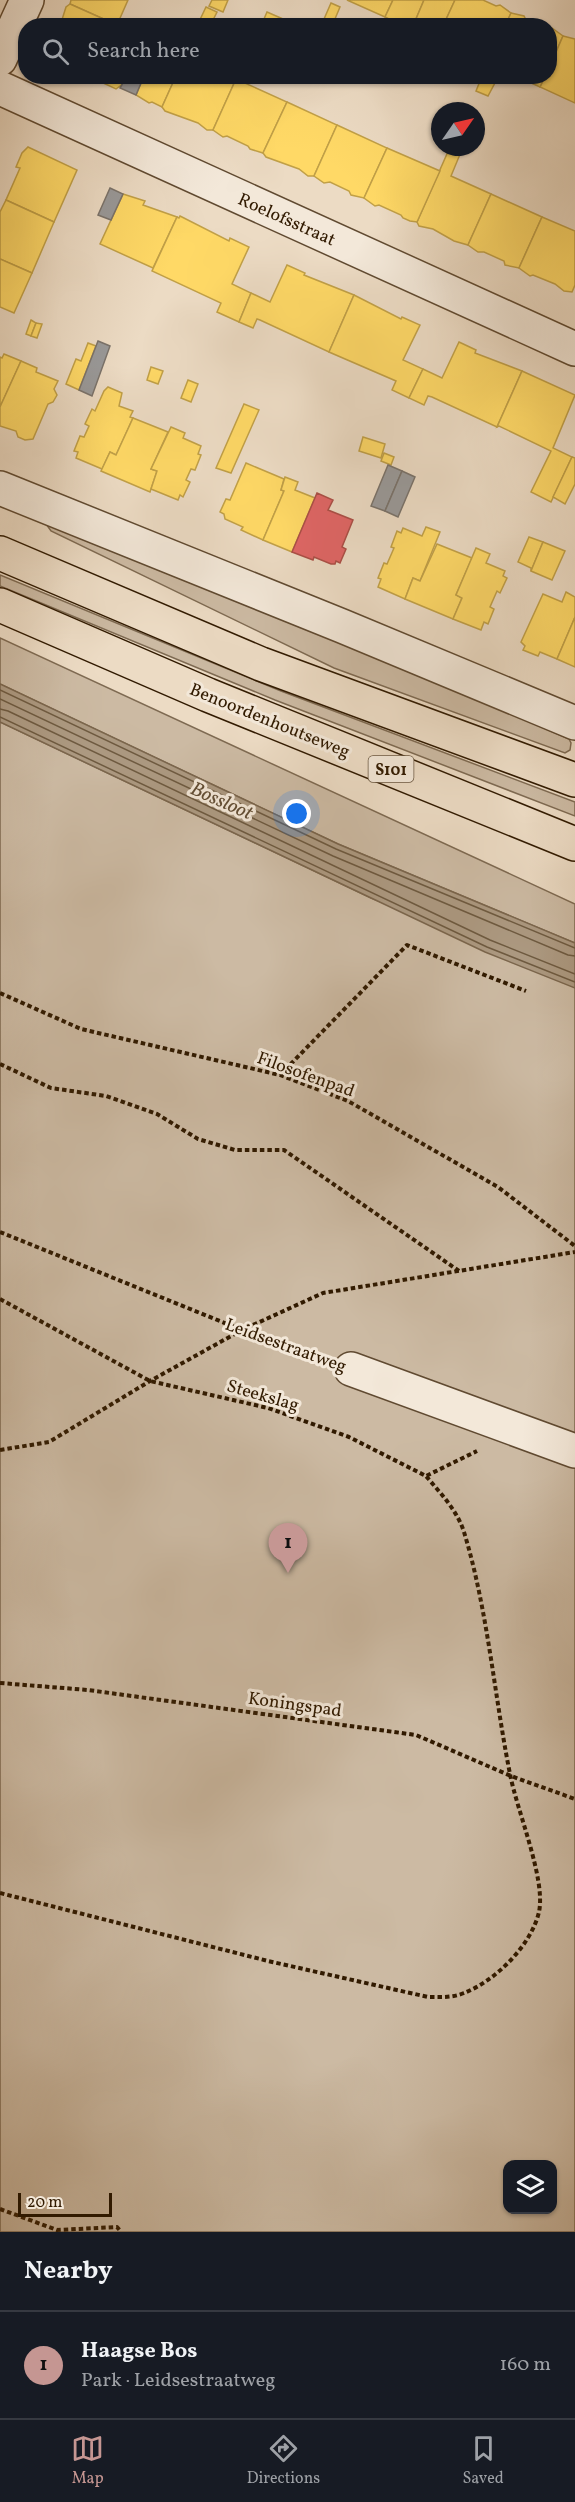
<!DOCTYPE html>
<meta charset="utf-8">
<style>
:root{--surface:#171b24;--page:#20242c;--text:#f1f3f6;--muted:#9ea1a6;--line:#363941;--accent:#c59692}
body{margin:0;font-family:Vollkorn,serif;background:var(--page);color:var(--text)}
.controls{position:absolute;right:18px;bottom:18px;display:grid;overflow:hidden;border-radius:12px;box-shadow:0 2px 4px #0004}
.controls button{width:54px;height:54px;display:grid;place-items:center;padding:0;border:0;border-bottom:2px solid var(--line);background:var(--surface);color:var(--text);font:30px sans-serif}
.compass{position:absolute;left:431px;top:102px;width:54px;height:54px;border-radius:50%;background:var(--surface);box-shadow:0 2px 4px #0004;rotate:56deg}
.scale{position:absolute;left:18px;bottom:15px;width:94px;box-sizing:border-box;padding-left:6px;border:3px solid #311a00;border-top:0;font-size:16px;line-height:21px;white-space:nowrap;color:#311a00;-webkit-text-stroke:4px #f3e8d9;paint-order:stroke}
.you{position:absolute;left:297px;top:814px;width:21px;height:21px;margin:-15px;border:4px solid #fff;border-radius:50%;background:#1a73e8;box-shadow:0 0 0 9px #1a73e833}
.badge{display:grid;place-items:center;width:39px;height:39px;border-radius:50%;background:var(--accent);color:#111;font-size:20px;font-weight:700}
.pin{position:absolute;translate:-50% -50px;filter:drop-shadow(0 2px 3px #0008)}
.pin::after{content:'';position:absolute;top:32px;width:21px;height:18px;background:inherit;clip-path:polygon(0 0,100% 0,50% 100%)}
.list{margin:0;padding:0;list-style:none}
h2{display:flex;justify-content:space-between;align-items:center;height:78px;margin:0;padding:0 24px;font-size:26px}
h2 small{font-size:20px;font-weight:400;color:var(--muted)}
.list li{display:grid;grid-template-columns:39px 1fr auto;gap:18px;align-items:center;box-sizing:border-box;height:108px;padding:0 24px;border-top:2px solid var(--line)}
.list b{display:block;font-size:22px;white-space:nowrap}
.list p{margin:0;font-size:20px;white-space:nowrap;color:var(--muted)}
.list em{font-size:20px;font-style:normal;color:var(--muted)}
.icon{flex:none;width:33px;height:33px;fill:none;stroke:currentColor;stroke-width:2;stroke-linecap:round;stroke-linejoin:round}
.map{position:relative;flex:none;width:575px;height:2232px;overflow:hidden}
.search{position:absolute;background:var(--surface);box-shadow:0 2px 4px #0004;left:18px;right:18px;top:18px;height:66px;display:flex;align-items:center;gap:15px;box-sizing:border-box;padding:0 21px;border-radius:24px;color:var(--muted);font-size:22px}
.sheet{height:186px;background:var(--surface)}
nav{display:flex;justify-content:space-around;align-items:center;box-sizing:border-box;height:84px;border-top:2px solid var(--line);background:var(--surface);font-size:16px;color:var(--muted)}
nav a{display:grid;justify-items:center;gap:3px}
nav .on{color:var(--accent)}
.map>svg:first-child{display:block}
.green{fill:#ccbaa3;stroke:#7e6a52;stroke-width:1.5;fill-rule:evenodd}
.water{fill:#ac9981;stroke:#7b664d;stroke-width:1.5}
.homes{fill:#ffd966;stroke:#c1a047;stroke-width:1.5}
.shops{fill:#e06666;stroke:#ac4f47;stroke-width:1.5}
.industry{fill:#999;stroke:#7a736b;stroke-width:1.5}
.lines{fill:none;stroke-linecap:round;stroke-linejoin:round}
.shore{stroke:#6e5a40;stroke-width:1.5}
.minor-casing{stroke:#604a31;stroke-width:36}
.major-casing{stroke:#311a00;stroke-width:36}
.path{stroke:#311a00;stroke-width:4;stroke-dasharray:4.5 3;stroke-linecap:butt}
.minor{stroke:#f3e8d9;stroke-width:33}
.major{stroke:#ecdbc4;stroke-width:33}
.labels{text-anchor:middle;stroke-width:6;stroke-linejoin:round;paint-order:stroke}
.shield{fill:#f3e8d9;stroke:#6b5841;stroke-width:1.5}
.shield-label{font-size:16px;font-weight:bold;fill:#311a00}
.street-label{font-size:18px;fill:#311a00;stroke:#f3e8d9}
.water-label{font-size:20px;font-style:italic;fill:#624d34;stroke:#f3e8d9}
</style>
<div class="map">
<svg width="575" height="2232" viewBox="0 0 575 2232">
<rect width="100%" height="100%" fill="#ecdbc4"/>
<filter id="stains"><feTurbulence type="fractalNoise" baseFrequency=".00333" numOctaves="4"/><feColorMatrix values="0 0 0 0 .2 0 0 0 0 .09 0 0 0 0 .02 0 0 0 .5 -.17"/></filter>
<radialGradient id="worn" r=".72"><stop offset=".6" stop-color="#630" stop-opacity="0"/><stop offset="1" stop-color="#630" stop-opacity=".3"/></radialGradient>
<g class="green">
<path d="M 41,517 L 385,659 L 569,739 L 571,743 L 570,750 L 565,753 L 334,668 L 51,531 Z"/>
<path d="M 0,575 L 281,691 L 575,802 L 575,816 L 275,700 L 0,586 Z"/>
<path d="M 0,638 L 575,904 L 575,943 L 338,844 L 0,684 Z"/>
<path d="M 0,722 L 371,898 L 575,981 L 575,2232 L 0,2232 ZM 508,2164 L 552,2164 L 552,2210 L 508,2210 Z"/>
</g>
<path class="water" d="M 0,684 L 338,844 L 575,943 L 575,988 L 485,952 L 0,722 Z"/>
<g class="homes">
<path d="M 71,0 L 128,0 L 117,25 L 70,4 Z"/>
<path d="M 212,0 L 228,0 L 223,12 L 209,6 Z"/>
<path d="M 347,0 L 393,0 L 385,17 Z"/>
<path d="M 393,0 L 424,0 L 413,26 L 403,26 L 385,17 Z"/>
<path d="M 424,0 L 455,0 L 443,26 L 413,26 Z"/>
<path d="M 455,0 L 483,0 L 496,6 L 500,5 L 511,13 L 505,26 L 443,26 Z"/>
<path d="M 331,3 L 340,7 L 332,26 L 321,26 Z"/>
<path d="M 70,4 L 117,25 L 117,26 L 60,26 L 66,7 Z"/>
<path d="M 206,7 L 217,12 L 210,26 L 197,26 Z"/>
<path d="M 267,12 L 283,19 L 281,26 L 261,26 Z"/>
<path d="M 511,13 L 524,16 L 526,20 L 539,26 L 505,26 Z"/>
<path d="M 552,28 L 563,36 L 550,66 L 550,29 Z"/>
<path d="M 563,36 L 575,39 L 575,103 L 540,87 L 545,76 L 550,76 L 550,66 Z"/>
<path d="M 88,76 L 111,76 L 124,83 L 116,89 Z"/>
<path d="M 144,76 L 176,76 L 162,107 L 152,102 L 149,103 L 136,95 Z"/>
<path d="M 176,76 L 229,76 L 236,79 L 213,130 L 207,130 L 198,123 L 165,111 L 162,107 Z"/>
<path d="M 482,76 L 497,79 L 488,96 L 476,91 Z"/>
<path d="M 516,76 L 545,76 L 540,87 Z"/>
<path d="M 236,79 L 287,102 L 263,153 L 250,149 L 248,146 L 227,136 L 223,137 L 213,130 Z"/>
<path d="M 287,102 L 337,125 L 314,176 L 308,176 L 299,169 L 266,157 L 263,153 Z"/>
<path d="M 337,125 L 387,148 L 364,198 L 351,195 L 349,191 L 330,182 L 324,183 L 314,176 Z"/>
<path d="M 28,147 L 77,170 L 54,222 L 6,200 L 20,168 L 16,167 L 22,153 Z"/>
<path d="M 450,147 L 463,147 L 451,176 L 491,194 L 468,245 L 454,241 L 433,229 L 419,226 L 417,222 Z"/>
<path d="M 387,148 L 440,171 L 417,222 L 410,221 L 403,218 L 401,215 L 379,205 L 375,206 L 364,198 Z"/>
<path d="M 123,194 L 145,201 L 143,205 L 177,217 L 153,268 L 100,244 Z"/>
<path d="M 491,194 L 542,217 L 519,268 L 505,265 L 504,261 L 484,252 L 478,252 L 468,245 Z"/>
<path d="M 6,200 L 54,222 L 32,273 L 0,259 L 0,212 Z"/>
<path d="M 180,216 L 229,241 L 230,238 L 249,247 L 232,284 L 251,293 L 239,322 L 217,312 L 221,303 L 152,271 L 177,217 L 179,218 Z"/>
<path d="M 542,217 L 575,231 L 575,285 L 572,292 L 564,291 L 555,284 L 533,275 L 530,276 L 519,268 Z"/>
<path d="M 0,259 L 32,273 L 14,313 L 0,307 Z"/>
<path d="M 287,265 L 305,273 L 304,275 L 354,295 L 329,352 L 260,320 L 257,319 L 253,328 L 239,322 L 251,293 L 270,302 Z"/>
<path d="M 354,295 L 401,319 L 402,317 L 420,325 L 403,360 L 423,369 L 409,398 L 392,390 L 396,381 L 329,352 Z"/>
<path d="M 31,320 L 36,323 L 31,336 L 26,334 Z"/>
<path d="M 36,323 L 42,324 L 37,338 L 31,336 Z"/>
<path d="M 459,342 L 476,350 L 475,353 L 522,371 L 497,427 L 432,397 L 428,396 L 424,405 L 409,398 L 423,369 L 442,378 Z"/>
<path d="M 88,343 L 96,346 L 79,390 L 66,384 L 76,359 L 81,361 Z"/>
<path d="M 4,354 L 21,361 L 0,407 L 0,357 L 2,358 Z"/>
<path d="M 21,361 L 37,368 L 36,372 L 58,381 L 54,389 L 57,395 L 53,402 L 48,404 L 33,439 L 25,440 L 18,437 L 16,431 L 0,426 L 0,407 Z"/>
<path d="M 151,367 L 163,371 L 158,384 L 147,380 Z"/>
<path d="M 522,371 L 575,395 L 553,448 L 572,457 L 551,502 L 531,492 L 551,451 L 499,426 L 497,427 Z"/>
<path d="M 188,380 L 198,384 L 191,402 L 181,398 Z"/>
<path d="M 108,387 L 122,393 L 119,406 L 133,411 L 130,417 L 133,418 L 116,455 L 110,452 L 102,469 L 76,458 L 78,452 L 74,451 L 80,436 L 84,437 L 89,426 L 85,424 L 92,409 L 95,411 L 104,391 Z"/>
<path d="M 244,404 L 259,410 L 231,473 L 216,468 Z"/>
<path d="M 133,418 L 168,432 L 151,469 L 157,471 L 150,492 L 101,471 L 110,452 L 116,455 Z"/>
<path d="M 171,427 L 185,433 L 183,438 L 201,446 L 198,454 L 201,455 L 195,470 L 191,469 L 186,480 L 190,482 L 183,497 L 180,495 L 178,500 L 151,489 L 157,471 L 151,469 Z"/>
<path d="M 363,437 L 385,444 L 381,458 L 359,451 Z"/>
<path d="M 384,453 L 394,457 L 391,465 L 381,461 Z"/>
<path d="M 572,457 L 575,458 L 575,484 L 565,504 L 553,497 Z"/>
<path d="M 246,463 L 284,479 L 281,490 L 284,491 L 263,540 L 241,530 L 243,527 L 225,519 L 224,514 L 220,512 L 226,499 L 230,500 Z"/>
<path d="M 285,477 L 298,482 L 295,490 L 315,498 L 292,552 L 263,540 L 284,491 L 281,490 Z"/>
<path d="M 426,527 L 440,532 L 420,581 L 413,578 L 405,599 L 378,587 L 381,579 L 378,578 L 384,563 L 387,564 L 394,548 L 391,547 L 397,531 L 401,533 L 403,528 L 422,536 Z"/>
<path d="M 529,537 L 543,542 L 531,571 L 531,568 L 518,562 Z"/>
<path d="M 543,542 L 565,551 L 552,580 L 531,571 Z"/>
<path d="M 437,544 L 472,558 L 456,595 L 462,598 L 453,619 L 405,599 L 413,578 L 420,581 Z"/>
<path d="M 476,548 L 490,554 L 486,563 L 505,571 L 503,576 L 507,578 L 500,593 L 497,591 L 490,607 L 494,609 L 488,624 L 484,622 L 481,630 L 453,619 L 462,598 L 456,595 Z"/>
<path d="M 566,592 L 575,597 L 575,617 L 557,659 L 540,652 L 538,656 L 523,650 L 525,646 L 521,642 L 543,594 L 562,602 Z"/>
<path d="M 575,617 L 575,667 L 557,659 Z"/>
</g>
<path class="shops" d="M 317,493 L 333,500 L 328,510 L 353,520 L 342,547 L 346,549 L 340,563 L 336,561 L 335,564 L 331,564 L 314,557 L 313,560 L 292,552 Z"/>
<g class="industry">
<path d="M 127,76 L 144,76 L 136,95 L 120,88 Z"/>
<path d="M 110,188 L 123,194 L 111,220 L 98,215 Z"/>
<path d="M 98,341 L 110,346 L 92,396 L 79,390 Z"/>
<path d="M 388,465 L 402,471 L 385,511 L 371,506 Z"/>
<path d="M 402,471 L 415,477 L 398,517 L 385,511 Z"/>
</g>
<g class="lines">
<g class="shore">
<path d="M 0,690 L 336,849 L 575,948"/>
<path d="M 0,699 L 333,856 L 568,955 L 575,956"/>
<path d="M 0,709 L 8,711 L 490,940 L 575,974"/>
<path d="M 0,717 L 487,947 L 575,982"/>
</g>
<defs>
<g id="minor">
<path d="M 0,59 L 27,0"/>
<path d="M 0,88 L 575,349"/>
<path d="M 0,488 L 342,626 L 575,723"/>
<path d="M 351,1369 L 575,1451"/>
</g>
<g id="major">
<path d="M 0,553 L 261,664 L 575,780"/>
<path d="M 0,605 L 208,695 L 575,844"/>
</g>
</defs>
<use href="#minor" class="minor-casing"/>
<use href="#major" class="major-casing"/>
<g class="path">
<path d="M 0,993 L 81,1029 L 280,1075 L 348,1101 L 498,1187 L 575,1246"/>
<path d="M 0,1064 L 51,1088 L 106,1096 L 157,1114 L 198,1139 L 235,1150 L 284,1150 L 459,1271"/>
<path d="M 280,1075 L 407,945 L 526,991"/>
<path d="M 0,1232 L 242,1330 L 323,1359"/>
<path d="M 0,1299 L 150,1381 L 268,1408 L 349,1437 L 426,1476 L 477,1451"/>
<path d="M 0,1450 L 49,1442 L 150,1381 L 242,1330 L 323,1293 L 575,1252"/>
<path d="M 0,1683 L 88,1690 L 416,1735 L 511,1776 L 575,1799"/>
<path d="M 0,1893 L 268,1961 L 428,1997 C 440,1997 452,1998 464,1993 C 495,1981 531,1946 539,1912 C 546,1879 517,1811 510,1774 C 494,1694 488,1611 464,1532 C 457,1510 441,1494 426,1476"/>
<path d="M 0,2209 L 57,2230 L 117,2227 L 121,2232"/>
</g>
<use href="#minor" class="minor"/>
<use href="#major" class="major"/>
</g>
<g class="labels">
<rect class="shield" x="368.5" y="756" width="45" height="26" rx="4.5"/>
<g class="shield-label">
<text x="391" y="775">S101</text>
</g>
<g class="street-label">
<text transform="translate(287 219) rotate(24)" y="6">Roelofsstraat</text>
<text transform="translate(270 720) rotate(22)" y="6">Benoordenhoutseweg</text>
<text transform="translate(306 1074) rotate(20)" y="6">Filosofenpad</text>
<text transform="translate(286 1345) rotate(20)" y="6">Leidsestraatweg</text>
<text transform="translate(263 1395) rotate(16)" y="6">Steekslag</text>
<text transform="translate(295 1704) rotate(8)" y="6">Koningspad</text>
</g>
<g class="water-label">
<text transform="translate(222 800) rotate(24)" y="7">Bossloot</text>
</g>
</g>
<rect width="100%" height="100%" filter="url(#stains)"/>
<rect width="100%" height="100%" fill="url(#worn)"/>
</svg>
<div class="controls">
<button><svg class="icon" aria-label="layers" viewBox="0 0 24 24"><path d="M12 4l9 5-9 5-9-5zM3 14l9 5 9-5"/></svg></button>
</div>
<svg class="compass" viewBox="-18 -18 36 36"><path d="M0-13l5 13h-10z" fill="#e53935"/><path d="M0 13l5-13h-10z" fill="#9ea1a6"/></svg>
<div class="scale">20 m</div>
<div class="you"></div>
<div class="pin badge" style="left:288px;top:1573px">1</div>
<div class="search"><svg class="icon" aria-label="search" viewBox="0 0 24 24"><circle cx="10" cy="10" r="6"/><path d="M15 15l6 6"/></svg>Search here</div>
</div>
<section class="sheet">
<h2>Nearby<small></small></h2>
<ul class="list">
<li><span class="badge">1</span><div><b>Haagse Bos</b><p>Park · Leidsestraatweg</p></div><em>160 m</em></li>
</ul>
</section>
<nav>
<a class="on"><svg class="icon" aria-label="map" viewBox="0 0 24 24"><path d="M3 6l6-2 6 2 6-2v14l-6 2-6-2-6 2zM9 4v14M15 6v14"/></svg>Map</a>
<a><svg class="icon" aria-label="directions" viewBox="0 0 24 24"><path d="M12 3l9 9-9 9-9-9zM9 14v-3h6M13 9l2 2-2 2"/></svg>Directions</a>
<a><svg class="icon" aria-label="saved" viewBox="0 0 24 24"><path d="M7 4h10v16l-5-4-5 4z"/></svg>Saved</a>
</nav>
